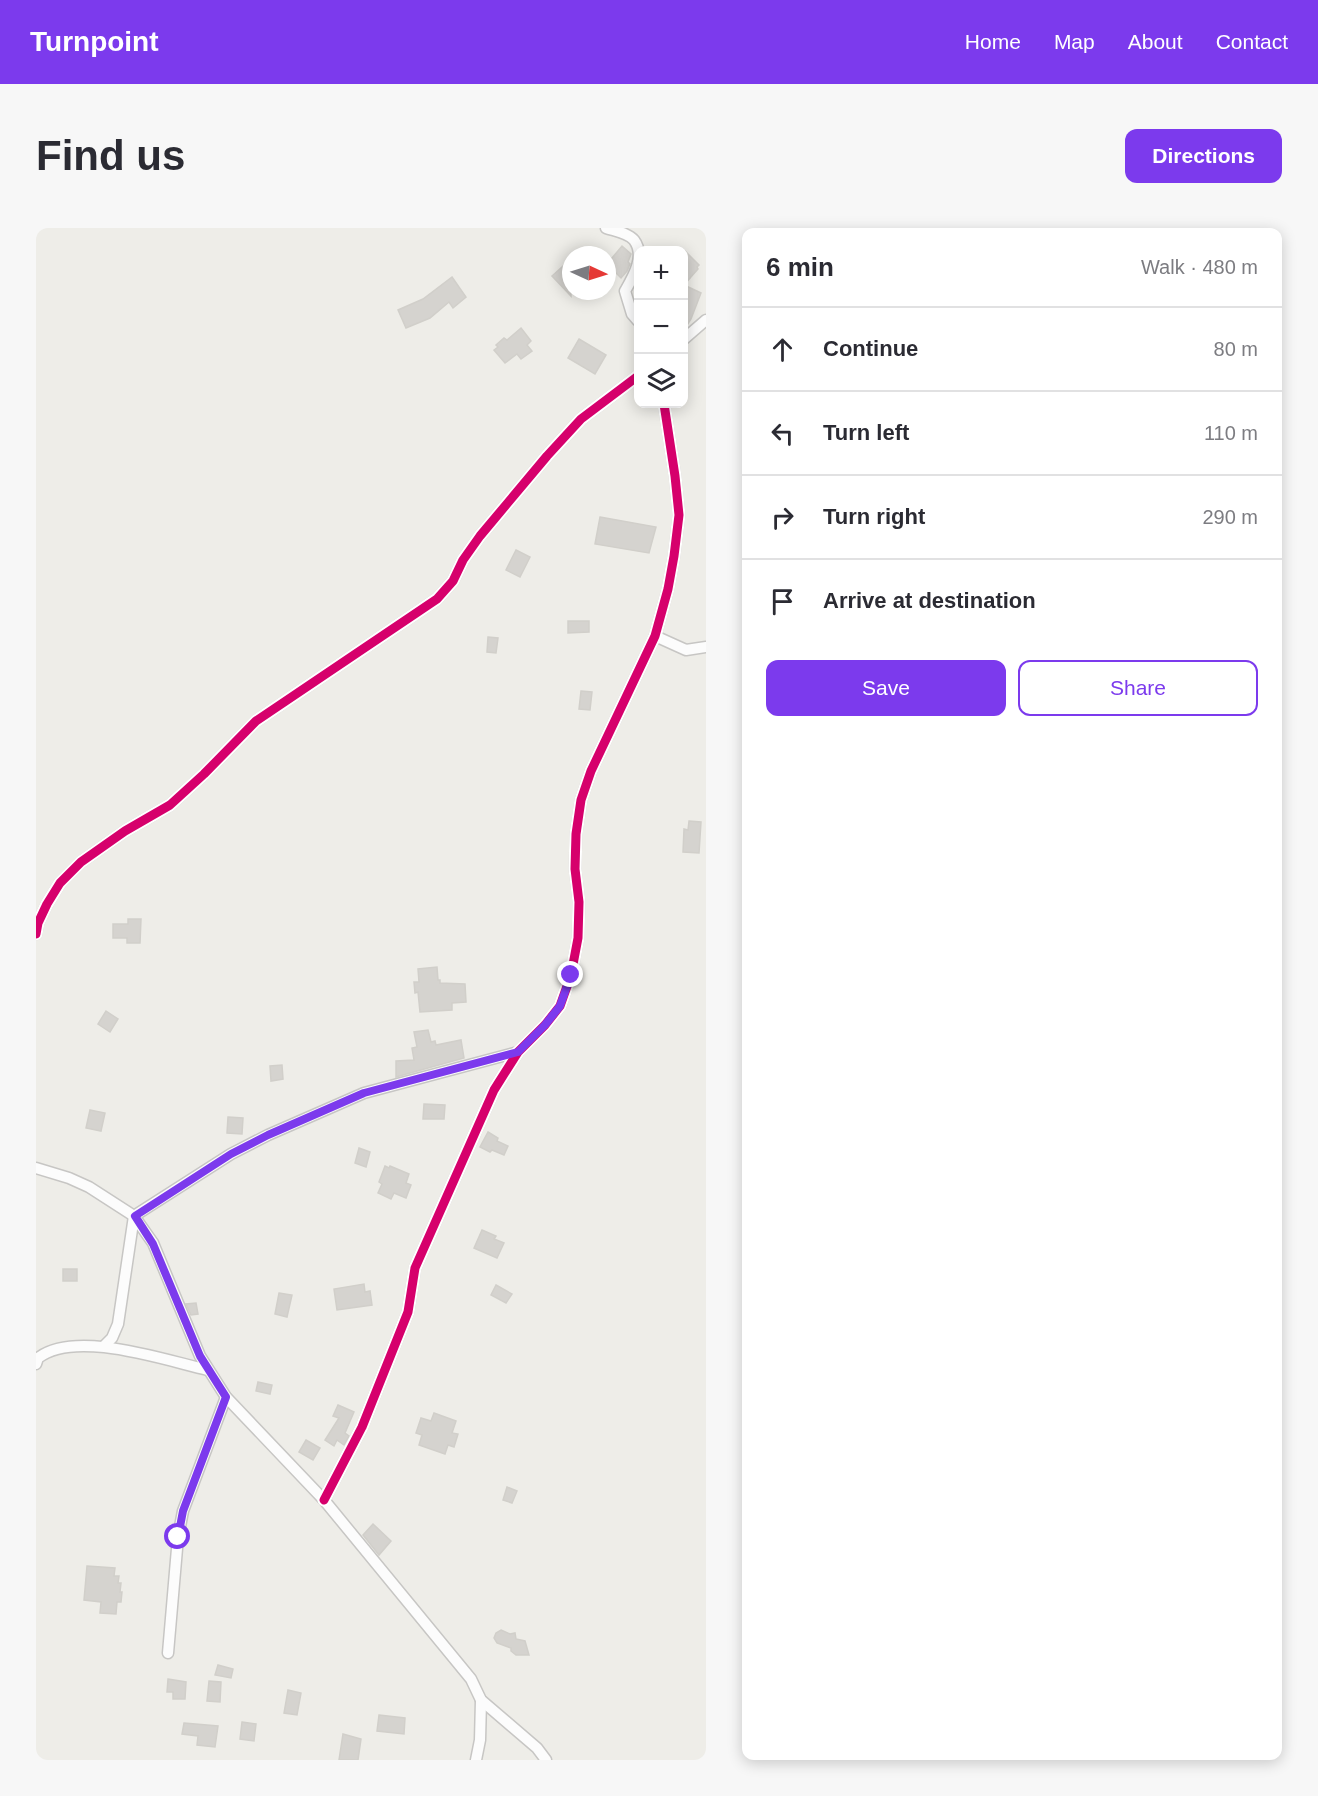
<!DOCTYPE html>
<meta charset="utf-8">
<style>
:root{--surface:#fff;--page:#f7f7f7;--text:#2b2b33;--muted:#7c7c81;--line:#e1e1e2;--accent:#7c3aed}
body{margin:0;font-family:Arial,sans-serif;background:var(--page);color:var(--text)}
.controls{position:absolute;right:18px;top:18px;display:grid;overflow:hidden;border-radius:12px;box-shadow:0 3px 15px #0003}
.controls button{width:54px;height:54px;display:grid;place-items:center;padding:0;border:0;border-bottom:2px solid var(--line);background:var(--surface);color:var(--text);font:30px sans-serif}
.compass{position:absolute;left:526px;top:18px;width:54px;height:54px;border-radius:50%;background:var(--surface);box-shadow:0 3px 15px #0003;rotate:94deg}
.stop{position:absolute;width:18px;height:18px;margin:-14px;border:4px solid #7c3aed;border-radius:50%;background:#fff}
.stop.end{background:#7c3aed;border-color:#fff;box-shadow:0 2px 6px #0008}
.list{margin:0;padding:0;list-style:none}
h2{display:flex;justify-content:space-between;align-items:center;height:78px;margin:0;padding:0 24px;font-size:26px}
h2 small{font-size:20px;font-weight:400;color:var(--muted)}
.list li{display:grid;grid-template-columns:39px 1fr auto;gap:18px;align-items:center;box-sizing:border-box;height:84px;padding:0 24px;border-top:2px solid var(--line)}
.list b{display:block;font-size:22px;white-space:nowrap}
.list em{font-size:20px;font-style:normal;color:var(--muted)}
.actions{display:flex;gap:12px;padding:18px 24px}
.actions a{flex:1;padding:14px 0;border:2px solid var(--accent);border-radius:12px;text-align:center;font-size:21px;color:var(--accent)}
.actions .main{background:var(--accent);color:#fff}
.icon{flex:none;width:33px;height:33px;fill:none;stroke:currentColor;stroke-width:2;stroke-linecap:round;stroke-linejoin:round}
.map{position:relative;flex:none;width:670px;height:1532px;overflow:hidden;border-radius:12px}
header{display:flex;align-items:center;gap:36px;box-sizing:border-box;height:84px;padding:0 30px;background:var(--accent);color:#fff}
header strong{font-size:28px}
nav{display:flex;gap:33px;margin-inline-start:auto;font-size:21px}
.intro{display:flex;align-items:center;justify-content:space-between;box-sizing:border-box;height:144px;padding:0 36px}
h1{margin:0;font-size:42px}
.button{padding:15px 27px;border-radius:12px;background:var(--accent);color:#fff;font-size:21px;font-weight:700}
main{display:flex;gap:36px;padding:0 36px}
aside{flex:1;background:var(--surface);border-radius:12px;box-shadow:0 3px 15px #0003}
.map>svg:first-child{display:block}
.building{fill:#d5d3cf;stroke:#d1cfca;stroke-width:1.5}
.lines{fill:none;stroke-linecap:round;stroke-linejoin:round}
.street-casing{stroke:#c7c6c4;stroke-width:13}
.street{stroke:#fcfcfc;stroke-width:10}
.cycleway-casing{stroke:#fff;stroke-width:13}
.cycleway{stroke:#d6006c;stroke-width:9}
.route{stroke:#7c3aed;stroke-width:8}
</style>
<header>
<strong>Turnpoint</strong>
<nav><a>Home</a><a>Map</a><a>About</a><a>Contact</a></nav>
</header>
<div class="intro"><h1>Find us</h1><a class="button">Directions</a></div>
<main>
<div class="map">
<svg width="670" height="1532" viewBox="0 0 670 1532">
<rect width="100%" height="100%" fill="#eeede8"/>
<g class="building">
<path d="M 586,18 L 595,26 L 592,34 L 594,36 L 591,43 L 585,50 L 571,36 Z"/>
<path d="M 648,22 L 663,37 L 661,39 L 662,41 L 648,57 L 665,65 L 655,91 L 648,102 Z"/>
<path d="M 535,31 L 535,68 L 516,48 Z"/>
<path d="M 416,49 L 430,69 L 417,80 L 413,74 L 394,90 L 370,100 L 362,82 L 387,71 Z"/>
<path d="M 485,100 L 495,113 L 491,117 L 496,123 L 485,131 L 481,126 L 469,135 L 458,122 L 462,119 L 460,117 L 468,110 L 471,112 Z"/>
<path d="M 543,111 L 570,127 L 559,146 L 532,130 Z"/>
<path d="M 564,289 L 620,299 L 613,325 L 559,316 Z"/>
<path d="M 480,322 L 494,329 L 484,349 L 470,342 Z"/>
<path d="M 532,393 L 553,393 L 553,404 L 532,405 Z"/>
<path d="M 452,409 L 462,410 L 460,425 L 451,424 Z"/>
<path d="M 545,463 L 556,464 L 554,482 L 543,481 Z"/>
<path d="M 653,593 L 665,594 L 663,625 L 647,624 L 648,601 L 652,602 Z"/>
<path d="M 92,691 L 105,691 L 104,715 L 91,715 L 91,710 L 77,710 L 77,696 L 92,696 Z"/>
<path d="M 401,739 L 402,752 L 404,752 L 404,755 L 429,756 L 430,774 L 416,775 L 416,782 L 384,784 L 382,764 L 379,765 L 378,754 L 383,754 L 382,741 Z"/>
<path d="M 70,783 L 82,791 L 74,804 L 62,796 Z"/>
<path d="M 392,802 L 395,814 L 399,813 L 400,817 L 425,812 L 428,830 L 360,849 L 360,833 L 378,832 L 376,820 L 381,819 L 378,804 Z"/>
<path d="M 246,837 L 247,851 L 235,853 L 234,838 Z"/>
<path d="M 388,876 L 409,877 L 408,891 L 387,891 Z"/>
<path d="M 54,882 L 69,885 L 65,903 L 50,900 Z"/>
<path d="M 192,889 L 207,890 L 206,906 L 191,905 Z"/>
<path d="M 452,904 L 462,910 L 461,913 L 472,918 L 468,927 L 456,922 L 454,924 L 444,919 Z"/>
<path d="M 323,920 L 334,924 L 330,939 L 319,935 Z"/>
<path d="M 349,938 L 353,940 L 354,938 L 373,946 L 370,955 L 375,957 L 370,970 L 358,965 L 355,971 L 342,965 L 346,956 L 343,954 Z"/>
<path d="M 446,1002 L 460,1008 L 458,1011 L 468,1015 L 461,1030 L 438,1020 Z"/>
<rect x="27" y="1041" width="14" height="12"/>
<path d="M 328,1056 L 329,1064 L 334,1063 L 336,1077 L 301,1082 L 298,1061 Z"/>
<path d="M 460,1057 L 476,1066 L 470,1075 L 455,1067 Z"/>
<path d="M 243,1065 L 256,1067 L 251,1089 L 239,1086 Z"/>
<path d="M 160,1075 L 162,1086 L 155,1087 L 150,1076 Z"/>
<path d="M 222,1154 L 236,1157 L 234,1166 L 220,1163 Z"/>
<path d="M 302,1177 L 318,1184 L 309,1205 L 313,1208 L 308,1217 L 301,1212 L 298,1218 L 289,1212 L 303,1190 L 297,1188 Z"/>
<path d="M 398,1185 L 420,1193 L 416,1205 L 422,1206 L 418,1219 L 412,1217 L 409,1226 L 383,1217 L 386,1207 L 380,1205 L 385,1190 L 395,1193 Z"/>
<path d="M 270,1212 L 284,1220 L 277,1232 L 263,1224 Z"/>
<path d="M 471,1259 L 481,1263 L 476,1275 L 467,1272 Z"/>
<path d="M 337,1296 L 355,1313 L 343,1327 L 327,1307 Z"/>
<path d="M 51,1338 L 79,1340 L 78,1348 L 83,1348 L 82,1355 L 85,1355 L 84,1364 L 86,1364 L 85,1374 L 81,1374 L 80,1386 L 64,1385 L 65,1374 L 48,1372 Z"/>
<path d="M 465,1402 L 474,1406 L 479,1405 L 480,1411 L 489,1413 L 493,1427 L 480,1427 L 475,1423 L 475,1420 L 461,1415 L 458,1410 L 460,1405 Z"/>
<path d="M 182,1437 L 197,1441 L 195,1450 L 179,1447 Z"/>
<path d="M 132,1451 L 150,1454 L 149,1471 L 137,1471 L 137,1464 L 131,1464 Z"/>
<path d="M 173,1453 L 185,1454 L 184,1474 L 171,1473 Z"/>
<path d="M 252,1462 L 265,1465 L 261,1487 L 248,1485 Z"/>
<path d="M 343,1487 L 369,1490 L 368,1506 L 341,1503 Z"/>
<path d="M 206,1494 L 220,1496 L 218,1513 L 204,1511 Z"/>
<path d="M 148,1495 L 182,1498 L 179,1519 L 161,1517 L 162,1508 L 146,1506 Z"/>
<path d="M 307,1506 L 325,1511 L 322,1532 L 303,1532 Z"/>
</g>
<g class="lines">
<defs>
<g id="street">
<path d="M 570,0 C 579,3 592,5 598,12 C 610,28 597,49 589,63 L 596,86 L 602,93"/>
<path d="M 648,111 L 670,92"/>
<path d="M 619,408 L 650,422 L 670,419"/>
<path d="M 0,706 L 2,695 L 11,676 L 24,655 L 45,634 L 89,603 L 134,577 L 168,546 L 220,493 L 401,371 L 417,353 L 427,332 L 444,308 L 511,228 L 545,191 L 602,148"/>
<path d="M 0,940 L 33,950 L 53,959 L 98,988 L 117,1015 L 164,1128 L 190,1169 L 288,1272 L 435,1451 L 445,1472 L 501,1520 L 510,1532"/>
<path d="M 68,1118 L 76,1110 L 82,1096 L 98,988 L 195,926 L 232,907 L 328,865 L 482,824"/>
<path d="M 0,1136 L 2,1130 C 39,1101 128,1132 172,1142"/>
<path d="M 288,1272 L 326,1199 L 372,1084 L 379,1040 L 458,862 L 482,824 L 509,797 L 524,778 L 535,747 L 542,710 L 543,674 L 539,641 L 540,606 L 545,572 L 555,543 L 619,408 L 632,361 L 638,328 L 643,287 L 639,248 L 628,176"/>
<path d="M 132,1425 L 142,1309 L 147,1283 L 190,1169"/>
<path d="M 440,1532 L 444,1512 L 445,1472"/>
</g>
</defs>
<use href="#street" class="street-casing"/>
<use href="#street" class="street"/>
<defs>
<g id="cycleway">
<path d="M 0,706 L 2,695 L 11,676 L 24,655 L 45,634 L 89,603 L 134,577 L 168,546 L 220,493 L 401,371 L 417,353 L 427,332 L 444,308 L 511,228 L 545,191 L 602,148"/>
<path d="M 288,1272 L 326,1199 L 372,1084 L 379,1040 L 458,862 L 482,824 L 509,797 L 524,778 L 535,747 L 542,710 L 543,674 L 539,641 L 540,606 L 545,572 L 555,543 L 619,408 L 632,361 L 638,328 L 643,287 L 639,248 L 628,176"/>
</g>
</defs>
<use href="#cycleway" class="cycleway-casing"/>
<use href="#cycleway" class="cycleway"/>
</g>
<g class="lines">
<path class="route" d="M 142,1309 L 147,1283 L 190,1169 L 164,1128 L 117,1016 L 99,988 L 195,926 L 232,907 L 328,865 L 482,824 L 509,797 L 524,778 L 535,747"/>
</g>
</svg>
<div class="controls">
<button>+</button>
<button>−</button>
<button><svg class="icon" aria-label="layers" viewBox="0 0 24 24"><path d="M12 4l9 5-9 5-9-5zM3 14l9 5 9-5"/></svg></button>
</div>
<svg class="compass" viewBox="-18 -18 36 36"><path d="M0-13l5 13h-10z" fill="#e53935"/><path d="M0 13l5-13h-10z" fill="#7c7c81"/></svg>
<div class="stop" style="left:142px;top:1309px"></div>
<div class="stop end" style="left:535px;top:747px"></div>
</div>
<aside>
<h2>6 min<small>Walk · 480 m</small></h2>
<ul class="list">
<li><svg class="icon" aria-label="ahead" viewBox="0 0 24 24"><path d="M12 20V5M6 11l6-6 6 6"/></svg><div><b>Continue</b></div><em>80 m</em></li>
<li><svg class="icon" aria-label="left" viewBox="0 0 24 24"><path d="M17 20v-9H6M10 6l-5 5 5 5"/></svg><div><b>Turn left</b></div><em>110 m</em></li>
<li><svg class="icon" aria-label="right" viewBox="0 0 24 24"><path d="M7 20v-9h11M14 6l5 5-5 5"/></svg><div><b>Turn right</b></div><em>290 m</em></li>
<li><svg class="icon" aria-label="arrive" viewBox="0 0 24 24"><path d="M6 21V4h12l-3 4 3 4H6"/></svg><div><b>Arrive at destination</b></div></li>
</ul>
<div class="actions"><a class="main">Save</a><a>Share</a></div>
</aside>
</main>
